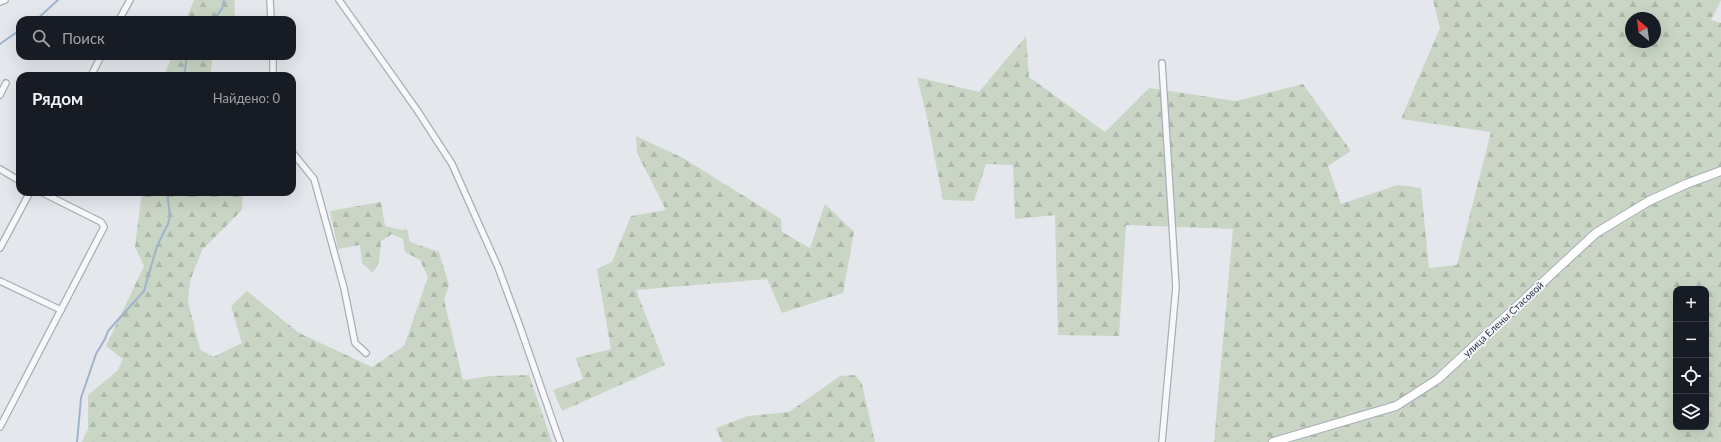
<!DOCTYPE html>
<html lang="ru">
<meta charset="utf-8">
<style>
:root{--surface:#171b24;--page:#242831;--text:#f1f3f6;--muted:#9ea1a6;--line:#363941}
body{margin:0;font-family:Lato,sans-serif;background:var(--page);color:var(--text)}
.controls{position:absolute;right:12px;bottom:12px;display:grid;overflow:hidden;border-radius:8px;box-shadow:0 4px 16px #0002}
.controls button{width:36px;height:36px;display:grid;place-items:center;padding:0;border:0;border-bottom:1px solid var(--line);background:var(--surface);color:var(--text);font:20px sans-serif}
.compass{position:absolute;left:1625px;top:12px;width:36px;height:36px;border-radius:50%;background:var(--surface);box-shadow:0 4px 16px #0002;rotate:331deg}
.list{margin:0;padding:0;list-style:none}
h2{display:flex;justify-content:space-between;align-items:center;height:52px;margin:0;padding:0 16px;font-size:17px}
h2 small{font-size:13px;font-weight:400;color:var(--muted)}
.icon{flex:none;width:22px;height:22px;fill:none;stroke:currentColor;stroke-width:2;stroke-linecap:round;stroke-linejoin:round}
.map{position:relative;flex:none;width:1721px;height:442px;overflow:hidden}
.search{position:absolute;background:var(--surface);box-shadow:0 4px 16px #0002;left:16px;top:16px;width:280px;height:44px;display:flex;align-items:center;gap:10px;box-sizing:border-box;padding:0 14px;border-radius:12px;color:var(--muted);font-size:15px}
.panel{position:absolute;background:var(--surface);box-shadow:0 4px 16px #0002;left:16px;top:72px;width:280px;height:124px;border-radius:12px}
.map>svg:first-child{display:block}
.forest{fill:url(#forest-firs);fill-rule:evenodd}
.lines{fill:none;stroke-linecap:round;stroke-linejoin:round}
.stream{stroke:#9fb4cc;stroke-width:2}
.minor-casing{stroke:#a9aeb7;stroke-width:8}
.secondary-casing{stroke:#a9aeb7;stroke-width:10}
.minor{stroke:#f7f8fa;stroke-width:5.5}
.secondary{stroke:#fff;stroke-width:8}
.labels{text-anchor:middle;stroke-width:3.5;stroke-linejoin:round;paint-order:stroke}
.street-label{font-size:10px;fill:#2b3445;stroke:#f4f6f9}
</style>
<div class="map">
<svg width="1721" height="442" viewBox="0 0 1721 442">
<defs>
<pattern id="forest-firs" width="22" height="20" patternUnits="userSpaceOnUse"><rect width="22" height="20" fill="#c9d6c5"/><path d="M5 1l3.5 6h-7zM16 11l3.5 6h-7z" fill="#adb8ab"/></pattern>
</defs>
<rect width="100%" height="100%" fill="#e4e7ec"/>
<g class="forest">
<path d="M 194,0 L 235,0 L 234,20 L 186,20 Z"/>
<path d="M 1433,0 L 1721,0 L 1711,20 L 1721,23 L 1721,442 L 1214,442 L 1233,229 L 1126,225 L 1119,336 L 1058,335 L 1055,215 L 1015,219 L 1013,165 L 986,164 L 974,201 L 943,200 L 927,118 L 917,77 L 979,92 L 1026,36 L 1029,77 L 1105,132 L 1149,88 L 1236,101 L 1303,84 L 1351,151 L 1328,166 L 1341,204 L 1398,185 L 1421,188 L 1429,268 L 1457,265 L 1491,132 L 1401,119 L 1440,28 ZM 1631,18 L 1655,18 L 1655,42 L 1631,42 ZM 1676,289 L 1706,289 L 1706,427 L 1676,427 Z"/>
<path d="M 172,56 L 213,56 L 210,76 L 164,76 Z"/>
<path d="M 636,136 L 683,158 L 781,219 L 782,232 L 810,248 L 825,204 L 854,232 L 843,293 L 782,313 L 767,279 L 636,290 L 665,365 L 562,411 L 553,390 L 583,379 L 576,358 L 611,349 L 597,269 L 612,262 L 631,216 L 666,210 L 637,153 Z"/>
<path d="M 142,192 L 243,192 L 242,210 L 202,250 L 190,281 L 188,302 L 200,349 L 213,357 L 242,343 L 231,306 L 247,291 L 299,333 L 372,367 L 404,346 L 428,277 L 420,260 L 405,252 L 403,239 L 392,234 L 381,241 L 379,262 L 373,273 L 362,263 L 360,245 L 338,249 L 330,211 L 381,202 L 385,226 L 402,230 L 407,229 L 410,242 L 439,252 L 449,285 L 444,300 L 463,380 L 489,376 L 529,375 L 552,442 L 82,442 L 88,429 L 88,395 L 117,371 L 123,359 L 106,346 L 144,266 L 135,247 Z"/>
<path d="M 855,375 L 862,384 L 875,442 L 722,442 L 716,428 L 748,416 L 789,412 L 840,376 Z"/>
</g>
<g class="lines">
<g class="stream">
<path d="M 36,20 L 58,0"/>
<path d="M 213,20 L 222,9 L 224,0"/>
<path d="M 0,44 L 20,30"/>
<path d="M 184,76 L 187,56"/>
<path d="M 77,442 L 81,398 L 96,354 L 105,339 L 108,331 L 144,291 L 157,246 L 168,224 L 170,216 L 167,192"/>
</g>
<defs>
<g id="minor">
<path d="M 270,0 L 271,20"/>
<path d="M 339,0 L 417,110 L 452,164 L 498,267 L 519,324 L 560,442"/>
<path d="M 0,2 L 5,0"/>
<path d="M 119,20 L 130,0"/>
<path d="M 273,56 L 273,76"/>
<path d="M 91,76 L 101,56"/>
<path d="M 0,95 L 6,83"/>
<path d="M 292,152 L 314,179 L 344,288 L 355,343 L 366,353"/>
<path d="M 0,169 L 20,181"/>
<path d="M 0,248 L 30,192"/>
<path d="M 0,281 L 61,310"/>
<path d="M 0,427 L 104,227 L 101,222 L 41,192"/>
<path d="M 1162,442 L 1176,287 L 1162,63"/>
</g>
<path id="secondary" d="M 1273,442 L 1396,406 L 1438,379 L 1596,233 L 1649,201 L 1686,184 L 1721,171"/>
</defs>
<use href="#minor" class="minor-casing"/>
<use href="#secondary" class="secondary-casing"/>
<use href="#minor" class="minor"/>
<use href="#secondary" class="secondary"/>
</g>
<g class="labels">
<g class="street-label">
<text transform="translate(1503 319) rotate(-43)" y="4">улица Елены Стасовой</text>
</g>
</g>
</svg>
<div class="controls">
<button>+</button>
<button>−</button>
<button><svg class="icon" aria-label="locate" viewBox="0 0 24 24"><circle cx="12" cy="12" r="6"/><path d="M12 2v4M12 18v4M2 12h4M18 12h4"/></svg></button>
<button><svg class="icon" aria-label="layers" viewBox="0 0 24 24"><path d="M12 4l9 5-9 5-9-5zM3 14l9 5 9-5"/></svg></button>
</div>
<svg class="compass" viewBox="-18 -18 36 36"><path d="M0-13l5 13h-10z" fill="#e53935"/><path d="M0 13l5-13h-10z" fill="#9ea1a6"/></svg>
<div class="search"><svg class="icon" aria-label="search" viewBox="0 0 24 24"><circle cx="10" cy="10" r="6"/><path d="M15 15l6 6"/></svg>Поиск</div>
<section class="panel">
<h2>Рядом<small>Найдено: 0</small></h2>
<ul class="list">
</ul>
</section>
</div>
